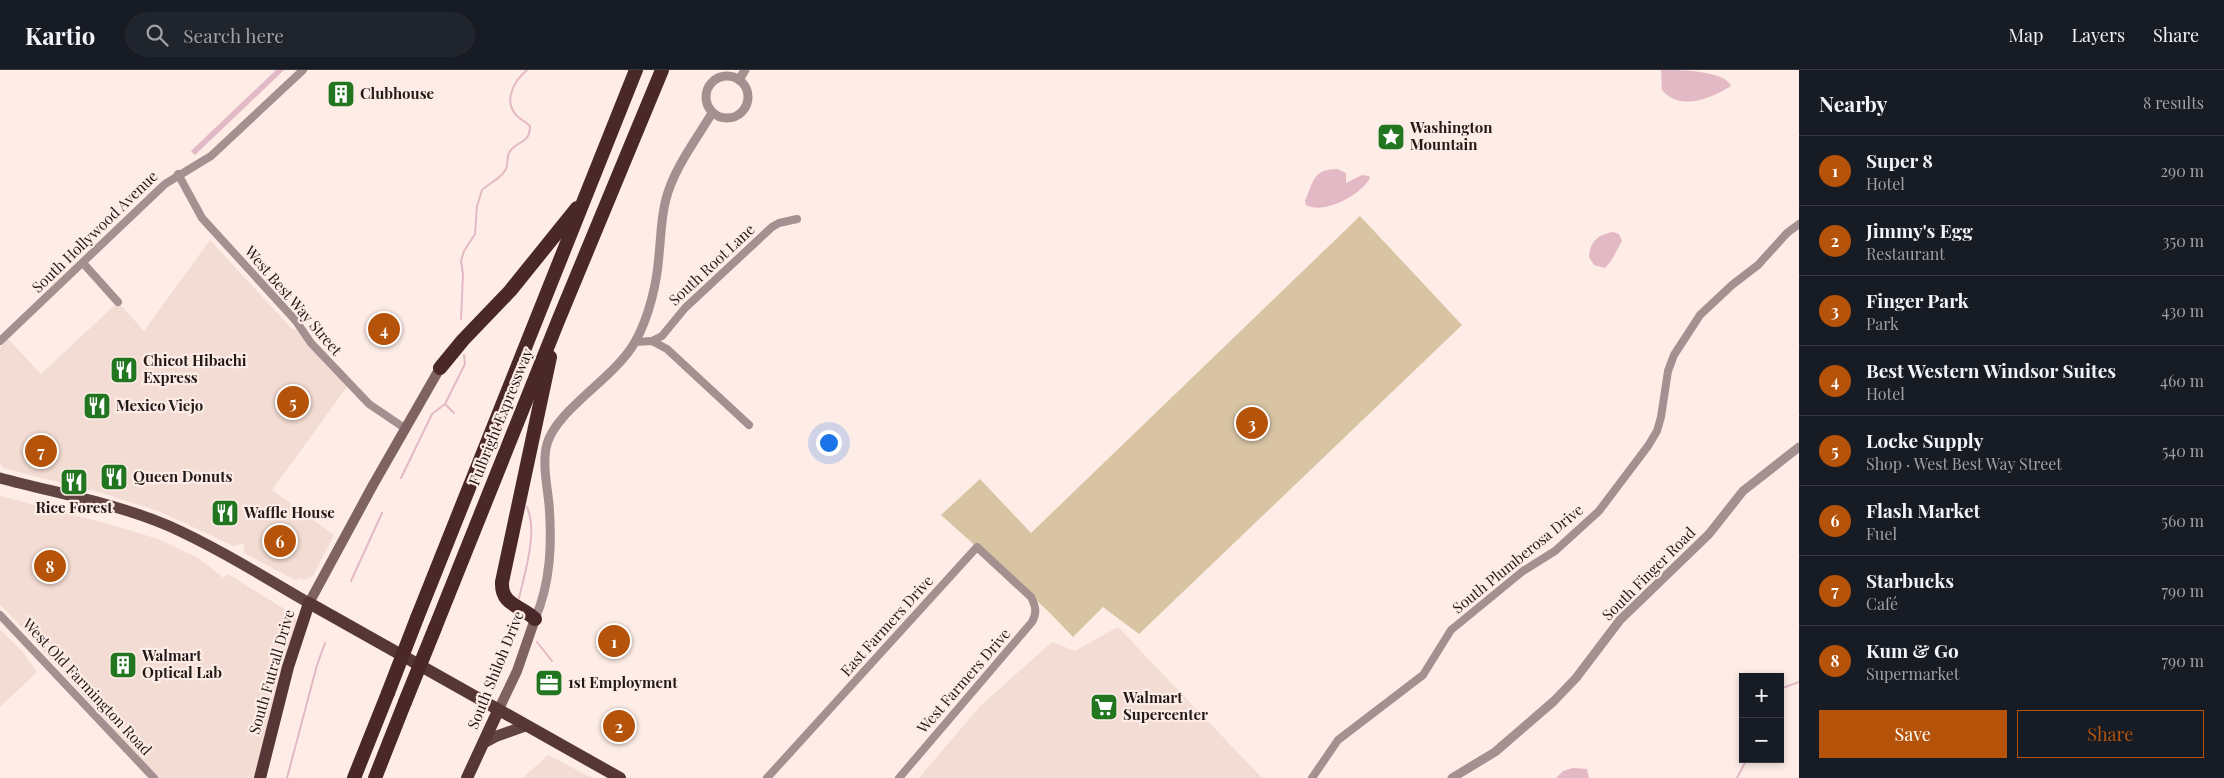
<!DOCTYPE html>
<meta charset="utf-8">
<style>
:root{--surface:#171b24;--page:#20242c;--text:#f1f3f6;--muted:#9ea1a6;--line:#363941;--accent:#b45309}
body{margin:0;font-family:"Playfair Display",serif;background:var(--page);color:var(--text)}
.controls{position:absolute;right:15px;bottom:15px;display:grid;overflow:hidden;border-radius:0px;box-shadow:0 2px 8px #0003}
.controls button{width:45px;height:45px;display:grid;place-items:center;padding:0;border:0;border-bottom:1px solid var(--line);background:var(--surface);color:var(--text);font:25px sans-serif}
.you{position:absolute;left:828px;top:372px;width:18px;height:18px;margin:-12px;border:4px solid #fff;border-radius:50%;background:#1a73e8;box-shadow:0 0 0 8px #1a73e833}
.badge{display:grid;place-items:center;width:32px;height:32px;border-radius:50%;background:var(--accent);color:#fff;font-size:16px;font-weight:700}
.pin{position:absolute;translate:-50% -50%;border:2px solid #fff;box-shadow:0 1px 5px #0006}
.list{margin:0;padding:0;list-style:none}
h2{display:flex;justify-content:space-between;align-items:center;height:65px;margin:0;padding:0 20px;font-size:21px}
h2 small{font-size:16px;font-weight:400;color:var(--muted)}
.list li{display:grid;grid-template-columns:32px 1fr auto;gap:15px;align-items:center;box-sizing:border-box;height:70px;padding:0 20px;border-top:1px solid var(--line)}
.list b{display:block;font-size:19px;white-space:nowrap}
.list p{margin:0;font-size:16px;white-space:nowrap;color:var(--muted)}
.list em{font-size:16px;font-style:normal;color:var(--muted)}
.actions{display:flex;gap:10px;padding:15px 20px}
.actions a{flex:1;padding:11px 0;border:1px solid var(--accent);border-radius:0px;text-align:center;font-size:18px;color:var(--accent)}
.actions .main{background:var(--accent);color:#fff}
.icon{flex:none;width:28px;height:28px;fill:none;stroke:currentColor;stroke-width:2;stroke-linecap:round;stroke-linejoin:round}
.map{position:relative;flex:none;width:1799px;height:708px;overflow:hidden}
header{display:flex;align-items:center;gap:30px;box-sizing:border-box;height:70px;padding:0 25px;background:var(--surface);border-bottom:1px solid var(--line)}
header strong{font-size:24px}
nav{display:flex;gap:28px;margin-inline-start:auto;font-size:18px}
.search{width:350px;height:45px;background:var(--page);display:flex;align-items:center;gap:12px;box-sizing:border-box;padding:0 18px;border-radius:28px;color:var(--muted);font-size:19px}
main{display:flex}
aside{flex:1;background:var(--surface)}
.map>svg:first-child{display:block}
.built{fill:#f3dcd3}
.green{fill:#d8c4a3}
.water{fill:#e3b9c5}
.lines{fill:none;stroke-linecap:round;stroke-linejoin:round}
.stream{stroke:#e3b9c5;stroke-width:2}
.minor{stroke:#a49090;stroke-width:8}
.tertiary{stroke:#a49090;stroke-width:9}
.secondary{stroke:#7e6362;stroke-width:10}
.primary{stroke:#624343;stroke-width:11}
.trunk{stroke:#563636;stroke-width:12}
.motorway{stroke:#4a2829;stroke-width:14}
.motorway-bridge{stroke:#4a2829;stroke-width:14}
.labels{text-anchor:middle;stroke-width:4.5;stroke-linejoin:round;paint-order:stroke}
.poi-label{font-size:15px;font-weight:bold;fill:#221a18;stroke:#feece6;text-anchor:start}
.street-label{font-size:15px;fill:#221a18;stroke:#feece6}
</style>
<header>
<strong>Kartio</strong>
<div class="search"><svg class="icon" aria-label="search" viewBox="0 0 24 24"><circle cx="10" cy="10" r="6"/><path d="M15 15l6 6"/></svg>Search here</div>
<nav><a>Map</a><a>Layers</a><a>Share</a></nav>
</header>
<main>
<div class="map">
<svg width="1799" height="708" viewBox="0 0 1799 708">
<rect width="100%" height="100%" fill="#feece6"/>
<g class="built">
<path d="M 210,170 L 293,260 L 300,256 L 349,314 L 272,420 L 334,465 L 313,506 L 304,510 L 300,508 L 295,510 L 244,483 L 244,475 L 241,474 L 234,476 L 158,441 L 105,424 L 3,398 L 0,394 L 0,278 L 4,273 L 8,269 L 41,304 L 118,232 L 144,261 Z"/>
<path d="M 0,426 L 105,453 L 158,469 L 198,488 L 224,508 L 228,504 L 286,540 L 294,547 L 297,551 L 256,708 L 159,708 L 0,534 Z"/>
<path d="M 1118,557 L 1262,708 L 919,708 L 980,636 L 1052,572 L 1075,581 Z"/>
<path d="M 0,560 L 23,582 L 37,602 L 0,637 Z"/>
<path d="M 548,685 L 569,696 L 593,708 L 523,708 Z"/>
</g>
<path class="green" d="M 1360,146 L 1462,255 L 1139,564 L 1103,537 L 1073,567 L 1048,541 L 941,445 L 980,409 L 1031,463 Z"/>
<g class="water">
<path d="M 276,0 L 284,0 L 195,85 L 191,81 Z"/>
<path d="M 1661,0 C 1678,0 1724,0 1731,16 C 1712,28 1680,42 1662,20 Z"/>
<path d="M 1337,99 L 1346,103 L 1346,113 L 1362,105 L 1369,106 L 1370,108 C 1361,125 1324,145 1306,135 L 1305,131 C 1314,111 1312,100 1337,99 Z"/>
<path d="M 1613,162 L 1619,164 L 1622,171 L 1611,191 L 1605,198 L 1594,195 L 1589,187 C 1590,171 1598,165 1613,162 Z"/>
<path d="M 1573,698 L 1587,699 L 1589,708 L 1556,708 L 1563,701 Z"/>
</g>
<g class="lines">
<g class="stream">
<path d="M 461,249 L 463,204 L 461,191 L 464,181 L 475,164 L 477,136 L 482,120 C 489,113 501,109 506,99 C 508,94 507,87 509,83 C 516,70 530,75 530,56 C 526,52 521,50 517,46 C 502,31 515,10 527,0"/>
<path d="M 445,334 L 454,343"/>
<path d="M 401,408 L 432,344 L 445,334 L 465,294 L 464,285"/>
<path d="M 351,511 L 382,443"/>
<path d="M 519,528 C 525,502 538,462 527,437"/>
<path d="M 537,572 L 552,591"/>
<path d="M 1780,619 L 1799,612"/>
<path d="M 287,708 L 317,595 L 325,573"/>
<path d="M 1737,708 L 1747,689"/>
</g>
<g class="minor">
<path d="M 178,104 L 202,148 L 296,251 L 311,273 L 369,334 L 406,359"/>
<path d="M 83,193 L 118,232"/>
<path d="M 0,271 L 165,114 L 211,86 L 303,0"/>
<path d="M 652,271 L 662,266 L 685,238 L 772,157 L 779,153 L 797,149"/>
<path d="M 635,272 L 652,271 L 667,279 L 749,355"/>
<path d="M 0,545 L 154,708"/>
<path d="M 767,708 L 977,477 L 1031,527 C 1036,537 1037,543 1032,552 L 899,708"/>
<path d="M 1312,708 L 1338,670 L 1423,605 L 1451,560 L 1523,501 L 1555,481 L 1599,441 L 1648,376 L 1657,361 L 1661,347 L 1668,301 L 1674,285 L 1700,245 L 1732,215 L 1758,195 L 1787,163 L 1799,154"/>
</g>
<g class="tertiary">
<circle cx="727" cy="27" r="21"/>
<path d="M 739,10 L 745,0"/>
<path d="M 535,549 C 551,512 552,472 549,434 C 547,415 542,392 547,374 C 557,339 615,308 635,272 C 649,247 657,213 659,185 C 661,166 661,147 666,129 C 674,98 696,70 712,43"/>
<path d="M 1452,708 L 1495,682 L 1554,631 L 1576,608 L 1620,550 L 1709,464 L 1743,421 L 1799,377"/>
</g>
<g class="secondary">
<path d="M 309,533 L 373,415 L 440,298"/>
<path d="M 498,641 L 517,601 L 535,549"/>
</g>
<g class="primary">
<path d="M 0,408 C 56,423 115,433 169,456 C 216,477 264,507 309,533"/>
<path d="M 484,673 L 497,666 L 525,656"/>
</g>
<g class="trunk">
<path d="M 260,708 L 288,597 L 309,533 L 620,708"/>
<path d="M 467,708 L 498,641"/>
</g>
<g class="motorway">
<path d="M 440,298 L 463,270 L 510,221 L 577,138"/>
<path d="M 417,548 L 636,0"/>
<path d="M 535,549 C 521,535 501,536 502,512 L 550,287"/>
<path d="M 435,558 L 558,251 L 662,0"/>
<path d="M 354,708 L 388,623"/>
<path d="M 375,708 L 405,632"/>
</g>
<g class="motorway-bridge">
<path d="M 388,623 L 417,548"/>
<path d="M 405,632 L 435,558"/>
</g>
</g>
<defs>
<symbol id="building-square" viewBox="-11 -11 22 22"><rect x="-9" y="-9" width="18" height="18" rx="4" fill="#237620" stroke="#feece6"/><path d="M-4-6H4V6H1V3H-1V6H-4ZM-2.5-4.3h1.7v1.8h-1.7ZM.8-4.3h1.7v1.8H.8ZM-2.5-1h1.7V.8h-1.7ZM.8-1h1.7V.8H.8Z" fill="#fff"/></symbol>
<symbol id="sight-square" viewBox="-11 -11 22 22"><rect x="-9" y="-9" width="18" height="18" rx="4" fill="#237620" stroke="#feece6"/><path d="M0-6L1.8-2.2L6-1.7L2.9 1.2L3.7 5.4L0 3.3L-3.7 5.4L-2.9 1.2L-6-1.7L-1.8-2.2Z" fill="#fff"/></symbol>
<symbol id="restaurant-square" viewBox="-11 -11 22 22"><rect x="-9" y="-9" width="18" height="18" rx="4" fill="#237620" stroke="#feece6"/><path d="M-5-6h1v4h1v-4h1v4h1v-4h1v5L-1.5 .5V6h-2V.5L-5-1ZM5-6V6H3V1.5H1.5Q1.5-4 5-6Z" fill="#fff"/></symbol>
<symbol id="office-square" viewBox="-11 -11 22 22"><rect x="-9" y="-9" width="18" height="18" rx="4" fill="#237620" stroke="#feece6"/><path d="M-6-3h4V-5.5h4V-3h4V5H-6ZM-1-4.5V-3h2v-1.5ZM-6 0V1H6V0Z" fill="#fff"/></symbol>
<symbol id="supermarket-square" viewBox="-11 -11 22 22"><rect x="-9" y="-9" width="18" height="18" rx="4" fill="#237620" stroke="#feece6"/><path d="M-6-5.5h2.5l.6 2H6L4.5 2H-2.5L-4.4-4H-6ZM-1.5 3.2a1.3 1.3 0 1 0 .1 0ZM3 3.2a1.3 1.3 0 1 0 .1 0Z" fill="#fff"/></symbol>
</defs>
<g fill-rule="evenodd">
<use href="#building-square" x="325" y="8" width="32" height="32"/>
<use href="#sight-square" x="1375" y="51" width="32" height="32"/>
<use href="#restaurant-square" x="108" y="284" width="32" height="32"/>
<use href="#restaurant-square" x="81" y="320" width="32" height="32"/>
<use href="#restaurant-square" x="98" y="391" width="32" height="32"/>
<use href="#restaurant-square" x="58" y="396" width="32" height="32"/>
<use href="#restaurant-square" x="209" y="427" width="32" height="32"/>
<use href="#building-square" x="107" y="579" width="32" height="32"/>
<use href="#office-square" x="533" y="597" width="32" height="32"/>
<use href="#supermarket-square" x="1088" y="621" width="32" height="32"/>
</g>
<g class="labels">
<g class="poi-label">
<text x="360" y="29">Clubhouse</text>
<text x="1410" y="63">Washington<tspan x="1410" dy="17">Mountain</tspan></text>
<text x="143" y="296">Chicot Hibachi<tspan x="143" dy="17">Express</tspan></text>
<text x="116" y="341">Mexico Viejo</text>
<text x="133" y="412">Queen Donuts</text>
<text x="74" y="443" text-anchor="middle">Rice Forest</text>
<text x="244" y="448">Waffle House</text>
<text x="142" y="591">Walmart<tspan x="142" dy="17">Optical Lab</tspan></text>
<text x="568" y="618">1st Employment</text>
<text x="1123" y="633">Walmart<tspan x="1123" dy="17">Supercenter</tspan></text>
</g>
<g class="street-label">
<text transform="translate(95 162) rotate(-44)" y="5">South Hollywood Avenue</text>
<text transform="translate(712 195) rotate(-43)" y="5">South Root Lane</text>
<text transform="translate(293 231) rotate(49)" y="5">West Best Way Street</text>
<text transform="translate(501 347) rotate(-68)" y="5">Fulbright Expressway</text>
<text transform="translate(1518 489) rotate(-39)" y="5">South Plumberosa Drive</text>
<text transform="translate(1649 504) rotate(-45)" y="5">South Finger Road</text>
<text transform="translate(887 556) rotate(-48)" y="5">East Farmers Drive</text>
<text transform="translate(496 600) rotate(-68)" y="5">South Shiloh Drive</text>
<text transform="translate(272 602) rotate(-74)" y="5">South Futrall Drive</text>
<text transform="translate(964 611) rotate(-49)" y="5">West Farmers Drive</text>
<text transform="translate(87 617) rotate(47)" y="5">West Old Farmington Road</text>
</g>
</g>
</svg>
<div class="controls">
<button>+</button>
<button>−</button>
</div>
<div class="you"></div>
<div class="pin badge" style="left:614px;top:571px">1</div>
<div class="pin badge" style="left:619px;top:656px">2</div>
<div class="pin badge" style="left:1252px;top:353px">3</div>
<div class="pin badge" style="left:384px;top:259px">4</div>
<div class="pin badge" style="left:293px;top:332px">5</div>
<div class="pin badge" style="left:280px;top:471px">6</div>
<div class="pin badge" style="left:41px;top:381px">7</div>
<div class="pin badge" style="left:50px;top:496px">8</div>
</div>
<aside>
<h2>Nearby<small>8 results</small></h2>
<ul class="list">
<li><span class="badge">1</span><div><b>Super 8</b><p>Hotel</p></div><em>290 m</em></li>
<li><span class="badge">2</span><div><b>Jimmy's Egg</b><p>Restaurant</p></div><em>350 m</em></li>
<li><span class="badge">3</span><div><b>Finger Park</b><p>Park</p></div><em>430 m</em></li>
<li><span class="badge">4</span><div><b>Best Western Windsor Suites</b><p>Hotel</p></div><em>460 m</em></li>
<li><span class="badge">5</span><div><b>Locke Supply</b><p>Shop · West Best Way Street</p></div><em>540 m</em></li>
<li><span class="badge">6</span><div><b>Flash Market</b><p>Fuel</p></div><em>560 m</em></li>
<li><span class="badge">7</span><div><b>Starbucks</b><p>Café</p></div><em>790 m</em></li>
<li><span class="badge">8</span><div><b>Kum &amp; Go</b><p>Supermarket</p></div><em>790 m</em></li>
</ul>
<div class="actions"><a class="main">Save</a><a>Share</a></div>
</aside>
</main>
